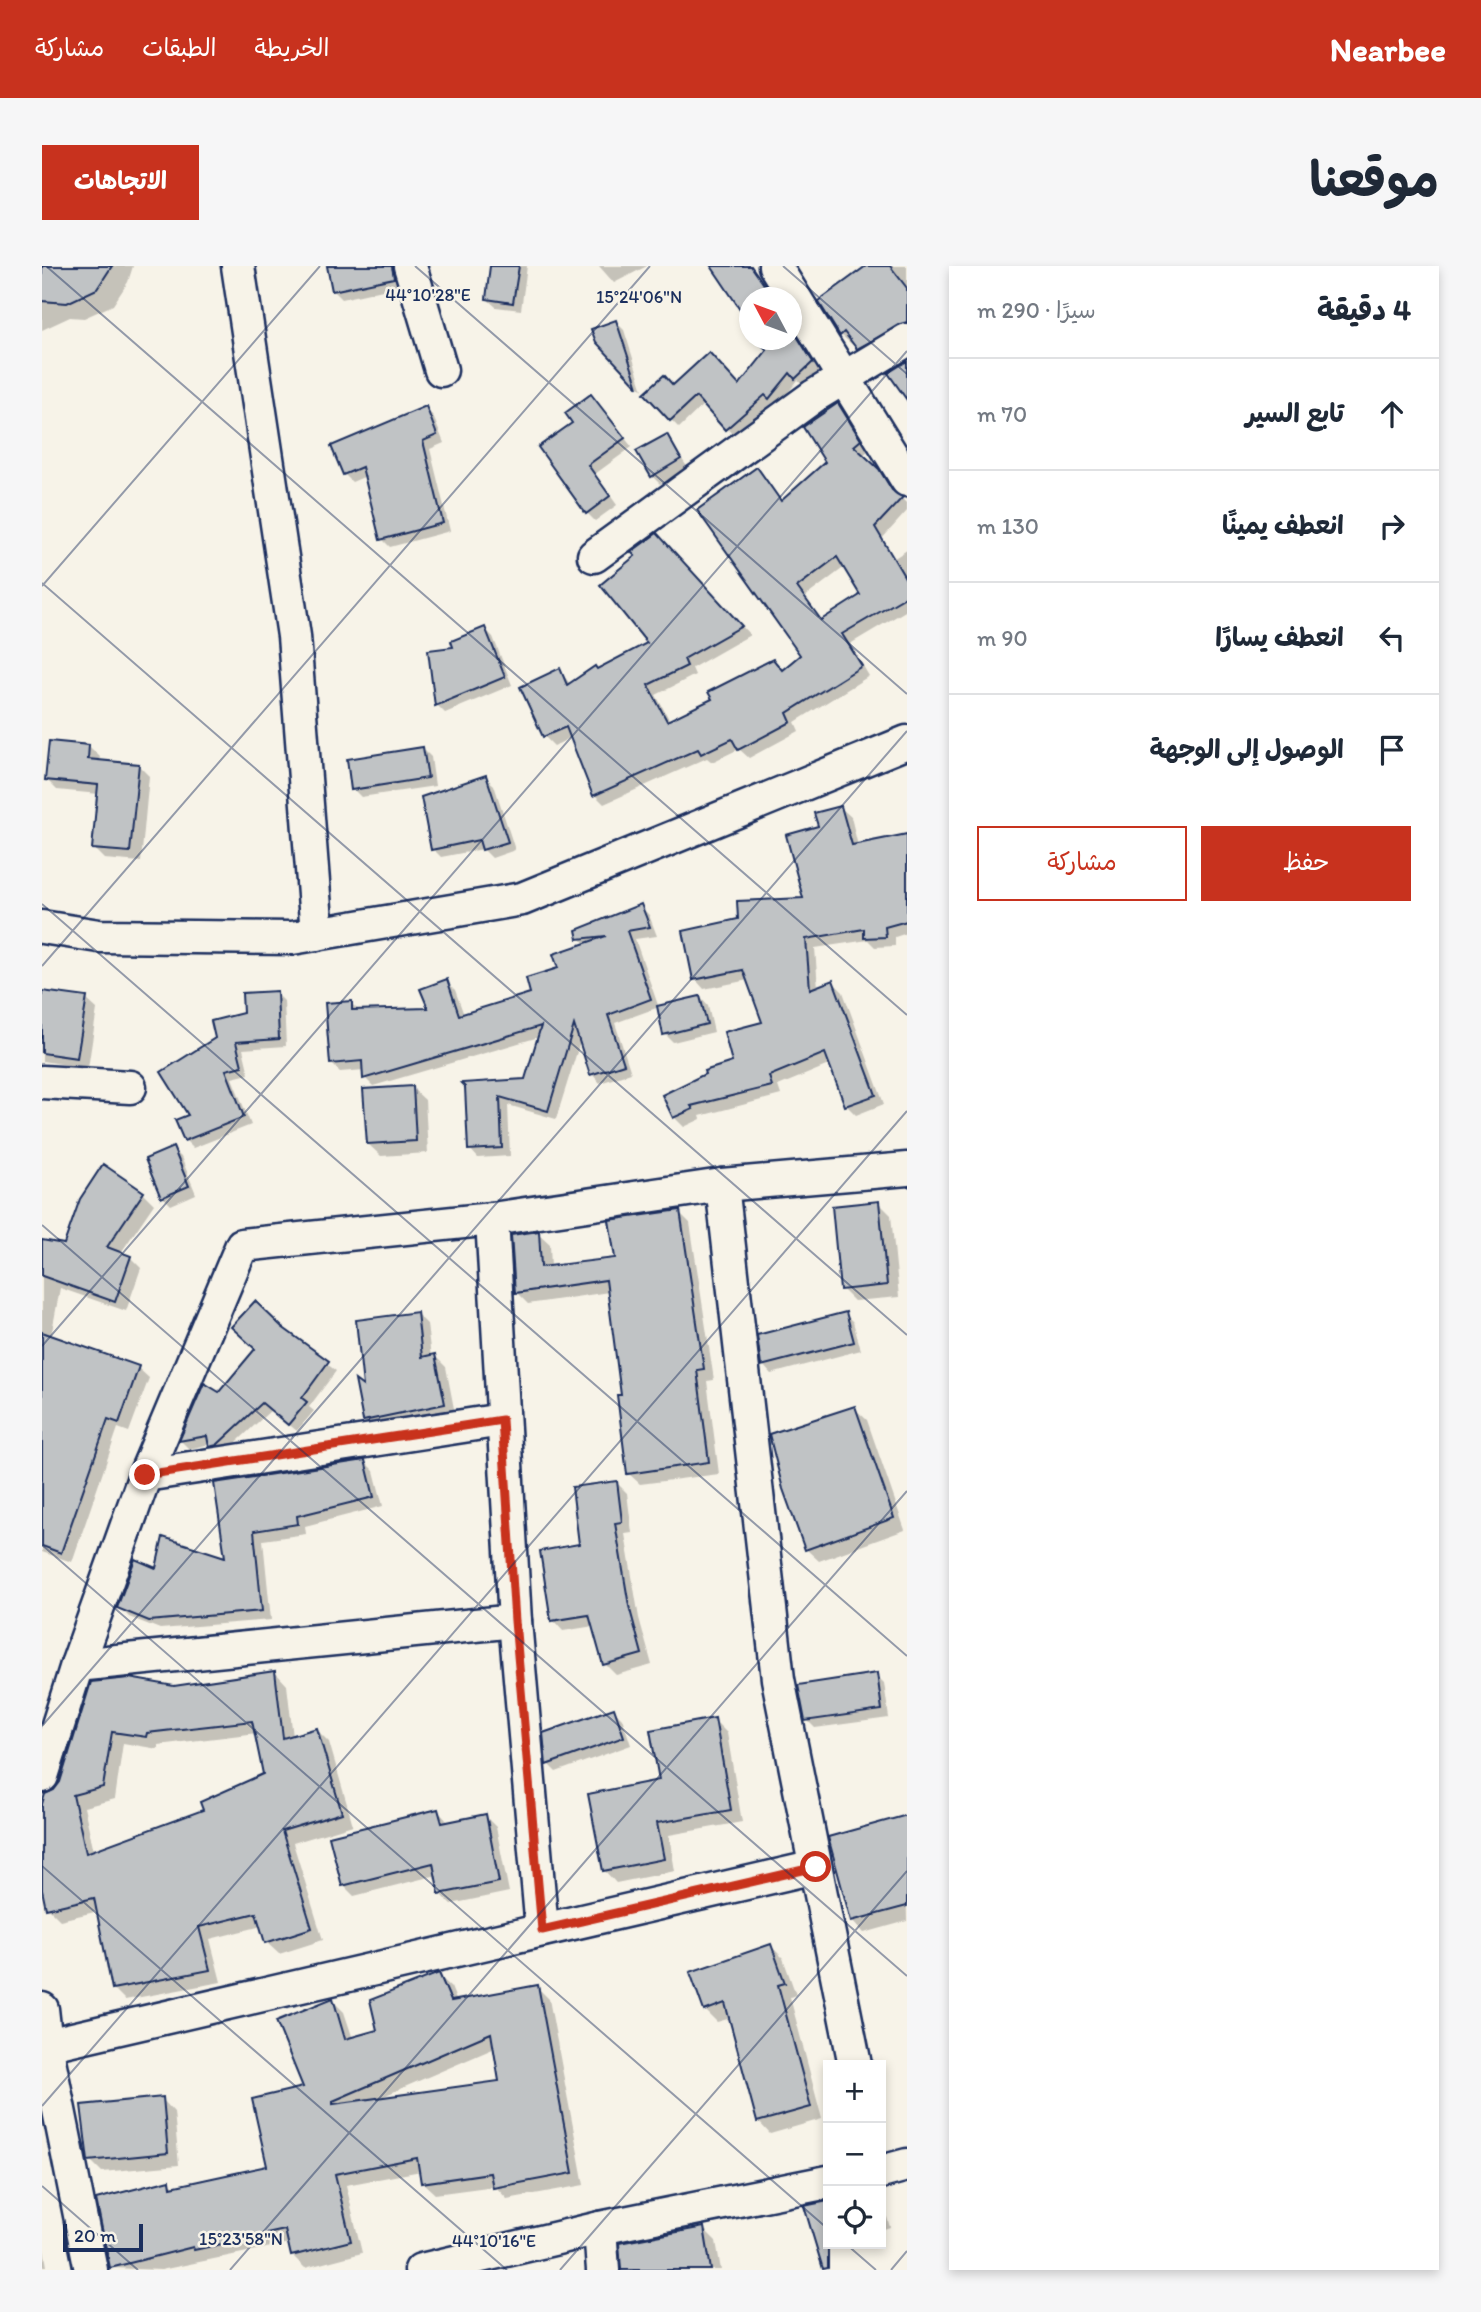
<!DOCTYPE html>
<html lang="ar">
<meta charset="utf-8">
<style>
:root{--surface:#fff;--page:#f6f6f7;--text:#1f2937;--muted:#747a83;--line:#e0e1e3;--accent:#c8321e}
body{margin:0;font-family:Itim,"Playpen Sans Arabic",sans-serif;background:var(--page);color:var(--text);direction:rtl}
.controls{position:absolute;right:21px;bottom:21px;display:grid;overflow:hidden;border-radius:0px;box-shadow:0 4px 10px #0003}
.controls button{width:63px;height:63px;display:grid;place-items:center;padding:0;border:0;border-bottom:2px solid var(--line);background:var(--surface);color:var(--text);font:35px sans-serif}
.compass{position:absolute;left:697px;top:21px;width:63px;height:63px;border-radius:50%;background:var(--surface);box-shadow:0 4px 10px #0003;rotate:311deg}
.scale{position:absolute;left:21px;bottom:18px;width:80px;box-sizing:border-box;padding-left:7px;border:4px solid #1b2f5e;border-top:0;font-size:19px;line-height:24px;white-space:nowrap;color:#1b2f5e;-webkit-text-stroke:5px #f7f3e8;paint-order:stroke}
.stop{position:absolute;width:21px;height:21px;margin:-16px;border:5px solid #c8321e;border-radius:50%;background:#fff}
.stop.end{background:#c8321e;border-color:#fff;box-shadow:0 2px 7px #0008}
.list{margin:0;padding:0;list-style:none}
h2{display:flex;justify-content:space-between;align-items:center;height:91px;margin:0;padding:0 28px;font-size:30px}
h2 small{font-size:23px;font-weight:400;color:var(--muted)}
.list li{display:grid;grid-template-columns:46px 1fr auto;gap:21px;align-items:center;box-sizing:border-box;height:112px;padding:0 28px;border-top:2px solid var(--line)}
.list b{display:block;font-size:26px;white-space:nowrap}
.list em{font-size:23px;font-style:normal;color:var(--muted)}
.actions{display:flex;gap:14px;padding:21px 28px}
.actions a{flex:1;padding:16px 0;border:2px solid var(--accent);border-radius:0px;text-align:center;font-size:24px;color:var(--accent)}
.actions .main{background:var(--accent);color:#fff}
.icon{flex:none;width:38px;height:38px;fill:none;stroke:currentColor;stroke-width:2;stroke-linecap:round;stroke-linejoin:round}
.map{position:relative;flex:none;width:865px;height:2004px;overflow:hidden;direction:ltr;border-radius:0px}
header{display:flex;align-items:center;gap:42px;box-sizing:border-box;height:98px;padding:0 35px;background:var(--accent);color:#fff}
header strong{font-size:33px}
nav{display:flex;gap:38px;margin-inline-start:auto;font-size:24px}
.intro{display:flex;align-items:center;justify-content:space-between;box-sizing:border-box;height:168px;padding:0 42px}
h1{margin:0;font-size:49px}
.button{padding:18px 32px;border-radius:0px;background:var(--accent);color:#fff;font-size:24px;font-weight:700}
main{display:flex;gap:42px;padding:0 42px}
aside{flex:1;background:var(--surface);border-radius:0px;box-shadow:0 4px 10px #0003}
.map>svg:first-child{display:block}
.shadow{fill:#0003;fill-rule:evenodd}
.building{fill:#c0c3c5;stroke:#1b2f5e;stroke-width:2;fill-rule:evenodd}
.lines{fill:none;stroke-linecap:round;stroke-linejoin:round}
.minor-casing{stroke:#1b2f5e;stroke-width:37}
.minor{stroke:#f7f3e8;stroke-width:32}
.route{stroke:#c8321e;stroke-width:9}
.ticks{fill:none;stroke:#1b2f5e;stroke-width:2;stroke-opacity:0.45}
.ticks-label{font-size:18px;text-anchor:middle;fill:#1b2f5e;stroke:#f7f3e8;stroke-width:5;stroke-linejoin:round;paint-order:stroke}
</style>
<header>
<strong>Nearbee</strong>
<nav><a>الخريطة</a><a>الطبقات</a><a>مشاركة</a></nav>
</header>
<div class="intro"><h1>موقعنا</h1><a class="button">الاتجاهات</a></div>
<main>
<aside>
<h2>4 دقيقة<small>سيرًا · 290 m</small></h2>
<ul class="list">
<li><svg class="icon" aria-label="ahead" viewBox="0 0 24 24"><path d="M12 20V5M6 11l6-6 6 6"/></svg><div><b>تابع السير</b></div><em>70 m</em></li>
<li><svg class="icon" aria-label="right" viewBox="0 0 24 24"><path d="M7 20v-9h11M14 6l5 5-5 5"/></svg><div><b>انعطف يمينًا</b></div><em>130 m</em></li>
<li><svg class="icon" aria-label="left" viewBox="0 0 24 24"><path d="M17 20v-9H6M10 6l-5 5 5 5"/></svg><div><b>انعطف يسارًا</b></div><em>90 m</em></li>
<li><svg class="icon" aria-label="arrive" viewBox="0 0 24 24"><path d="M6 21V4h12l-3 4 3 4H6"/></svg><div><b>الوصول إلى الوجهة</b></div></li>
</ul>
<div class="actions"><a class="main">حفظ</a><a>مشاركة</a></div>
</aside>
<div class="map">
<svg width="865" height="2004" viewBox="0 0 865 2004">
<rect width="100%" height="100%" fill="#f7f3e8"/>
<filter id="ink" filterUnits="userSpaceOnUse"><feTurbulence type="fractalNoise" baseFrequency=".0143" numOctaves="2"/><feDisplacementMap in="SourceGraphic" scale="14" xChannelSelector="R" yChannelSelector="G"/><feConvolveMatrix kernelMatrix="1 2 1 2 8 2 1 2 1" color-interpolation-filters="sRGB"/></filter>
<g filter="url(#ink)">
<g class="shadow">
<path d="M 0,0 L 91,0 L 86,16 L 71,39 L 42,52 L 28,51 L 0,64 Z"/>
<path d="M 286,0 L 355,0 L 359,20 L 300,33 L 291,24 Z"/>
<path d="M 450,0 L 485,0 L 479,44 L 454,41 L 445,33 Z"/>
<path d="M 557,0 L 605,0 L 572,17 Z"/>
<path d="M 671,0 L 709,0 L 730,32 L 708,32 L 708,53 Z"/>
<path d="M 827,0 L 865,0 L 865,72 L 828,94 L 799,69 Z"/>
<path d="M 574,56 L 582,64 L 601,124 L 555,75 Z"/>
<path d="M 750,62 L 777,105 L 762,119 L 756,114 L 736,139 L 732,136 L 692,170 L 662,138 L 637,162 L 604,128 L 631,121 L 697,121 L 728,84 L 717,74 L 750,74 Z"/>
<path d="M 549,130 L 590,181 L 553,208 L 575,239 L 553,255 L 545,247 L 533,157 Z"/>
<path d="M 796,139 L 827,184 L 820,190 L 865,238 L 865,245 L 810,306 L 804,300 L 763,331 L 781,355 L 821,330 L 813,317 L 865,284 L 865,344 L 808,378 L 827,410 L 753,456 L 757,465 L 707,492 L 697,483 L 670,496 L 665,492 L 562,538 L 553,529 L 530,471 L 512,480 L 502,470 L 480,422 L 517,404 L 529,419 L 607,378 L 624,278 L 708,369 L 650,402 L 653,409 L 614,429 L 628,455 L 741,406 L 761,389 L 715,203 L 741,236 L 785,196 Z"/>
<path d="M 383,142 L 391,150 L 402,177 L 388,183 L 408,265 L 348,281 L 340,273 L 324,210 L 310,216 L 302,208 Z"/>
<path d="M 624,170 L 646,202 L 618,218 L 610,210 Z"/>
<path d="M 443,363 L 451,371 L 470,419 L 403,447 L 395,439 L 413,382 Z"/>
<path d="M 47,480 L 58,491 L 57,495 L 96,499 L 107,510 L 99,596 L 62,593 L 51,582 L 57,528 L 15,524 L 4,513 Z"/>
<path d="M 381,483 L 389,491 L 393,520 L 319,531 L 311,523 Z"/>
<path d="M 443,511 L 452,519 L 473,584 L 450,592 L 441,583 L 399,591 L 391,583 Z"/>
<path d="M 799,542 L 809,551 L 816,580 L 865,569 L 865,667 L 853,671 L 853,680 L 833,681 L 826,674 L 773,682 L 776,722 L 791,716 L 801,726 L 842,838 L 814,849 L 804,839 L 789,798 L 736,820 L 739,829 L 658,850 L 659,853 L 642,861 L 632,851 L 692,798 L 723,757 L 706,714 L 662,723 L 653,713 L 698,655 L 763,634 L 778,562 Z"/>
<path d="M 598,640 L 607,649 L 615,670 L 593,673 L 617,742 L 658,731 L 666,740 L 672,766 L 631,776 L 623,768 L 617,741 L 573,757 L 589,807 L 558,817 L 550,808 L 539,773 L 514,853 L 466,839 L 468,890 L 436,892 L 428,883 L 424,820 L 484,815 L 497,771 L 331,820 L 323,812 L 322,804 L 298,806 L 289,797 L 309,737 L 317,745 L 388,744 L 404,715 L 413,724 L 422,749 L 490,728 L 544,679 L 538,672 Z"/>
<path d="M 0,726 L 44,733 L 55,743 L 46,802 L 0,795 Z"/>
<path d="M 234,727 L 242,735 L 244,780 L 201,783 L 207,808 L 190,812 L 209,859 L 151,882 L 143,874 L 175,773 L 202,748 Z"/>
<path d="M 370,822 L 383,834 L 386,887 L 339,890 L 326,878 Z"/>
<path d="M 130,883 L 139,891 L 154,928 L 129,939 L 121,931 Z"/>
<path d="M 101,927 L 112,938 L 78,988 L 88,991 L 99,1002 L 84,1045 L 18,1022 L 9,1071 L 96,1102 L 107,1112 L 87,1166 L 76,1162 L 30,1296 L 0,1286 L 0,975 L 24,980 Z"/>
<path d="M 837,937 L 849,949 L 857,1031 L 812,1035 L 800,1023 Z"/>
<path d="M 637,946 L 648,957 L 672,1114 L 665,1115 L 677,1208 L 598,1218 L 586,1207 L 581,1130 L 567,1026 L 486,1038 L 474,1026 L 496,967 L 508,978 L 509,1002 L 575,994 Z"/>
<path d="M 374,1047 L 385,1058 L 389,1091 L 393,1090 L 404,1101 L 413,1148 L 333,1165 L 322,1154 L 323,1124 Z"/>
<path d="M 803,1048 L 811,1056 L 819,1084 L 729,1108 L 721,1099 Z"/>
<path d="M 239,1062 L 294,1105 L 267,1141 L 272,1145 L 255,1165 L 229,1144 L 183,1187 L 177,1188 L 168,1178 L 147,1183 L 139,1175 L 162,1120 L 177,1128 L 215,1083 Z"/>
<path d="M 812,1142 L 825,1154 L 863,1264 L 777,1295 L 764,1283 Z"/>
<path d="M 323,1196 L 332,1205 L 341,1240 L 263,1260 L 264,1268 L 221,1274 L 229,1354 L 118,1363 L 87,1351 L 77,1341 L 115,1304 L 185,1294 L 174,1218 Z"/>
<path d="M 574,1216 L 585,1227 L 590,1267 L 583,1268 L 597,1352 L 610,1399 L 574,1409 L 563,1398 L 552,1360 L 521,1365 L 511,1354 L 539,1279 Z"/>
<path d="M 233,1406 L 245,1419 L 251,1471 L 275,1464 L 287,1476 L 311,1559 L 251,1577 L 281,1674 L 237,1688 L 224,1676 L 220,1660 L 168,1673 L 179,1716 L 83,1734 L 71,1722 L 57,1645 L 18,1654 L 6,1642 L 0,1616 L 0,1544 L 19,1516 L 50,1418 L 132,1422 ZM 215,1467 L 223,1509 L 164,1545 L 52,1586 L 42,1541 L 73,1533 L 81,1477 L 116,1483 L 116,1479 Z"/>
<path d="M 834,1409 L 842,1417 L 847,1452 L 773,1462 L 765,1454 Z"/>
<path d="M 572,1444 L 580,1452 L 589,1479 L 514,1506 L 506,1498 Z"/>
<path d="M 672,1454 L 685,1467 L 700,1556 L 627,1569 L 633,1605 L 574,1617 L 562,1604 L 619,1515 Z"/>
<path d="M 396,1545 L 406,1556 L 443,1550 L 454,1561 L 467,1626 L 409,1638 L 398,1627 L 395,1609 L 312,1630 L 301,1619 Z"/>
<path d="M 863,1552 L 865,1655 L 822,1667 L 810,1654 Z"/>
<path d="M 729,1680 L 741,1692 L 754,1729 L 748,1731 L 780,1853 L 728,1868 L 716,1855 L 689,1752 L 675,1756 L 663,1744 Z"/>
<path d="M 396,1709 L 409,1721 L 415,1736 L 495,1721 L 507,1733 L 542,1919 L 465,1933 L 453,1920 L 393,1928 L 380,1916 L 379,1905 L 304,1919 L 320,1987 L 263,2002 L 250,1989 L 248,1977 L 119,2004 L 70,2002 L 56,1934 L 128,1916 L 134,1922 L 228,1901 L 263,1822 L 290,1734 L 302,1746 L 311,1773 L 337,1765 ZM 453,1782 L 459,1816 L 337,1832 Z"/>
<path d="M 120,1833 L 132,1846 L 137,1899 L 60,1906 L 48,1894 Z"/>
<path d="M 839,1932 L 848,1961 L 839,1964 Z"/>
<path d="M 786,1936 L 786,1978 L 798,1978 L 782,1983 L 764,1941 Z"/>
<path d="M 662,1963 L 674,1975 L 679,2004 L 581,2004 Z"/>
<path d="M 0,1972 L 5,2000 L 0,2000 Z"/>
</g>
<g class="building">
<path d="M 0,0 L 70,0 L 55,23 L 25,37 L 0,35 Z"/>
<path d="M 285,0 L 350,0 L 352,12 L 290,25 Z"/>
<path d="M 448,0 L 477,0 L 471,37 L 444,33 Z"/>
<path d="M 669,0 L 709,0 L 728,27 L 721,32 L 708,32 L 708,41 L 700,46 Z"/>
<path d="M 824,0 L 848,0 L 865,22 L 865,56 L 815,83 L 802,66 L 798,70 L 776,35 Z"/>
<path d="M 574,54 L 596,121 L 554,76 L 549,63 Z"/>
<path d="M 750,62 L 771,96 L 753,113 L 748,107 L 727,133 L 723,129 L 683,164 L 654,131 L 628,155 L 602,127 L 622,109 L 631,119 L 667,86 L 697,119 L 725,84 L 715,74 L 750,74 Z"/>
<path d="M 865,95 L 865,134 L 846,107 Z"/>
<path d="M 549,128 L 583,172 L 546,199 L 568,230 L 544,248 L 496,181 L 530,157 L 523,147 Z"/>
<path d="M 796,137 L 819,174 L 812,180 L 837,203 L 850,224 L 861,231 L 833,261 L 865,315 L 865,330 L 800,368 L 820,400 L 745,447 L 749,456 L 696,484 L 690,473 L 659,488 L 656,483 L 551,530 L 524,461 L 501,471 L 478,421 L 518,402 L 525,419 L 553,400 L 555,403 L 605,377 L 558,319 L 593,290 L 589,286 L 615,267 L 700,360 L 642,393 L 645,400 L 606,419 L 625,455 L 670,433 L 666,426 L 731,393 L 740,404 L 758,389 L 655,244 L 715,201 L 739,235 L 783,196 L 761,161 ZM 795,291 L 818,329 L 779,354 L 755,321 Z"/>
<path d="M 384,140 L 395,169 L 381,175 L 401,257 L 338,274 L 320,201 L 301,209 L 289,180 Z"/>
<path d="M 625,168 L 639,193 L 609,211 L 594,185 Z"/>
<path d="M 443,361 L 463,411 L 393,440 L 386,384 L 411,381 L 409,375 Z"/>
<path d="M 7,475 L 47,479 L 46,493 L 97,498 L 88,586 L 50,583 L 56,519 L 3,514 Z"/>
<path d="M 381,481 L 386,512 L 309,524 L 305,493 Z"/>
<path d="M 444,509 L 466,576 L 440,584 L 437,574 L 389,584 L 379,531 Z"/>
<path d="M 799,540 L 810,579 L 865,568 L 865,655 L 843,661 L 844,671 L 822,672 L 822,663 L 764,673 L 768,723 L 791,714 L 834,829 L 803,840 L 783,787 L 727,810 L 730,820 L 649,840 L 651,843 L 631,852 L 620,829 L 663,808 L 662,805 L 690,796 L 682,766 L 720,756 L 701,704 L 651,714 L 641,665 L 696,653 L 695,635 L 761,632 L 744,569 L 776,560 L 772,547 Z"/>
<path d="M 599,638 L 608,661 L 585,665 L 609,733 L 566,749 L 582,798 L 548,809 L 532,759 L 506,845 L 458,831 L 460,882 L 426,884 L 423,821 L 419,817 L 483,813 L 499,760 L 321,813 L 320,795 L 288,798 L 283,737 L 310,735 L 310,744 L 386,742 L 378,723 L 405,713 L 417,749 L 488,727 L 484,712 L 516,702 L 511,688 L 564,670 L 536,673 L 534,664 Z"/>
<path d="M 0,725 L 45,731 L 35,792 L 0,787 Z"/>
<path d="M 235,725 L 237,773 L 194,776 L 200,800 L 184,804 L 202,851 L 142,875 L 133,854 L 146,849 L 119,806 L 173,772 L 169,755 L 201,747 L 200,727 Z"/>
<path d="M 658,730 L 665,758 L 621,769 L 615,740 Z"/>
<path d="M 371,820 L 374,875 L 325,878 L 321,823 Z"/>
<path d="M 131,881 L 147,920 L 119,932 L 103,893 Z"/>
<path d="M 61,898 L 102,926 L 65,981 L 89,990 L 73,1036 L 0,1010 L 0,974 L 22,978 L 38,933 Z"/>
<path d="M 837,935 L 845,1019 L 798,1024 L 790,940 Z"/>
<path d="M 638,944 L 662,1103 L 655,1104 L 667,1196 L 585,1208 L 575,1129 L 579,1129 L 564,1014 L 473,1027 L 469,969 L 497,965 L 499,1001 L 573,992 L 567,954 Z"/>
<path d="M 213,1035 L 240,1061 L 287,1095 L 260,1132 L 265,1136 L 246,1159 L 220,1137 L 175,1179 L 167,1181 L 165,1170 L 137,1175 L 162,1117 L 177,1126 L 213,1083 L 189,1061 Z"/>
<path d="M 375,1046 L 380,1091 L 393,1088 L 403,1138 L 321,1155 L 313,1114 L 321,1120 L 314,1054 Z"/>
<path d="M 804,1046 L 812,1076 L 719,1100 L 715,1069 Z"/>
<path d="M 0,1066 L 97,1100 L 77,1157 L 66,1153 L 19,1287 L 0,1280 Z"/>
<path d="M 813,1140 L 852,1252 L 763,1284 L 741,1223 L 727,1168 Z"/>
<path d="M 323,1194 L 332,1231 L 255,1250 L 256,1258 L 212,1265 L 220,1345 L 107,1355 L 75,1342 L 93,1293 L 114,1302 L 121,1271 L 183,1291 L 172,1217 Z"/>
<path d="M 575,1215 L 580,1256 L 573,1257 L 587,1340 L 600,1388 L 561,1399 L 547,1349 L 509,1355 L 498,1285 L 537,1278 L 530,1221 Z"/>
<path d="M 233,1405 L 241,1472 L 275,1462 L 300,1547 L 240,1565 L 270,1662 L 223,1677 L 214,1647 L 157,1661 L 168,1704 L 70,1723 L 52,1632 L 4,1643 L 0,1624 L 0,1538 L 3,1528 L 12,1524 L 18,1516 L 49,1416 L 87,1412 L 132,1420 ZM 210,1455 L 221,1508 L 158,1536 L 161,1544 L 44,1587 L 31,1529 L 61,1521 L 70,1466 L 104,1471 L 105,1467 Z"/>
<path d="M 835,1407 L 840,1444 L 763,1455 L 756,1419 Z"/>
<path d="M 572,1442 L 582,1471 L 504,1499 L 501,1467 Z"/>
<path d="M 673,1452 L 689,1544 L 615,1557 L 622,1593 L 561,1605 L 546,1528 L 617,1514 L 608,1464 Z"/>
<path d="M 396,1543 L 400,1557 L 444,1548 L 457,1616 L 397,1628 L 391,1597 L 300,1620 L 287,1570 Z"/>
<path d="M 865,1549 L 865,1640 L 809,1655 L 786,1571 Z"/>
<path d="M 729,1678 L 743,1717 L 736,1719 L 769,1841 L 715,1856 L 683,1737 L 662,1745 L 648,1706 Z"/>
<path d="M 397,1707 L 409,1735 L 496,1719 L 531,1907 L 451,1922 L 448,1907 L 379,1917 L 375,1892 L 293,1908 L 309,1975 L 249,1990 L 243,1964 L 152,1984 L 151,1981 L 68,2002 L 54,1933 L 128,1914 L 129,1921 L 225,1900 L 210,1833 L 261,1821 L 234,1755 L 291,1732 L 303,1773 L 335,1764 L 328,1734 ZM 449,1767 L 457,1815 L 291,1838 L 291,1835 Z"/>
<path d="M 121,1831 L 126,1887 L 46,1895 L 39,1839 Z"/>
<path d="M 786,1935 L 786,2002 L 781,2003 L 762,1940 Z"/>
<path d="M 662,1961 L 669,2004 L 579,2004 L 577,1977 Z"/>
</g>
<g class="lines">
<defs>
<g id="minor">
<path d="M 196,0 L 252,370 L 275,668"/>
<path d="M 368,0 L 399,104"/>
<path d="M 733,0 L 865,214"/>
<path d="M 552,290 L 772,130 L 865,74"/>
<path d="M 0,661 L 57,670 L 250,672 L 480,633 L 865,476"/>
<path d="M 0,816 L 88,821"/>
<path d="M 680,919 L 736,1413 L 813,1799"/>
<path d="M 450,953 L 473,1355 L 500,1664"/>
<path d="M 103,1209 L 460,1154"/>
<path d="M 35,1399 L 473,1355"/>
<path d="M 0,1510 L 35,1399 L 103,1209 L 200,979 L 450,953 L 680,919 L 865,903"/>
<path d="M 0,1743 L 4,1779 L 49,2004"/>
<path d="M 0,1780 L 773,1601"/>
<path d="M 839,1906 L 865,1899"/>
<path d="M 558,1962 L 561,2004"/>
<path d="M 379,2004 L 558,1962 L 786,1916"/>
</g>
</defs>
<use href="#minor" class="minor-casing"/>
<use href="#minor" class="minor"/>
</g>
</g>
<g class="lines" filter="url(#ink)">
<path class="route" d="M 103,1209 L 460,1154 L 473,1355 L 500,1664 L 774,1601"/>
</g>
<path class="ticks" d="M 4,0 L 865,749M 373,0 L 865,428M 741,0 L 865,108M 0,317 L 865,1069M 0,320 L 278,0M 0,638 L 865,1390M 0,700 L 608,0M 0,959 L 865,1710M 0,1080 L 865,85M 0,1279 L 786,1963M 0,1460 L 865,465M 0,1600 L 465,2004M 0,1840 L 865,845M 0,1920 L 96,2004M 804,1978 L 834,2004M 188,2004 L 865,1225M 518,2004 L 865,1605M 849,2004 L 865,1985"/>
<g class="ticks-label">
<text x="386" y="35">44°10'28"E</text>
<text x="597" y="37">15°24'06"N</text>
<text x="199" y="1979">15°23'58"N</text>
<text x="452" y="1981">44°10'16"E</text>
</g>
</svg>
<div class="controls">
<button>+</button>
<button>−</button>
<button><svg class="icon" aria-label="locate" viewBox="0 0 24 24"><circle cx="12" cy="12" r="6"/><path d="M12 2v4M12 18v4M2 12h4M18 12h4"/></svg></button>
</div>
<svg class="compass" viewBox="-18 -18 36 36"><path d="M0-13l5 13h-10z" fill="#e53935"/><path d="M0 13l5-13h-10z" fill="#747a83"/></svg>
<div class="scale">20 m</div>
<div class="stop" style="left:774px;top:1601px"></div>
<div class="stop end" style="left:103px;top:1209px"></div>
</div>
</main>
